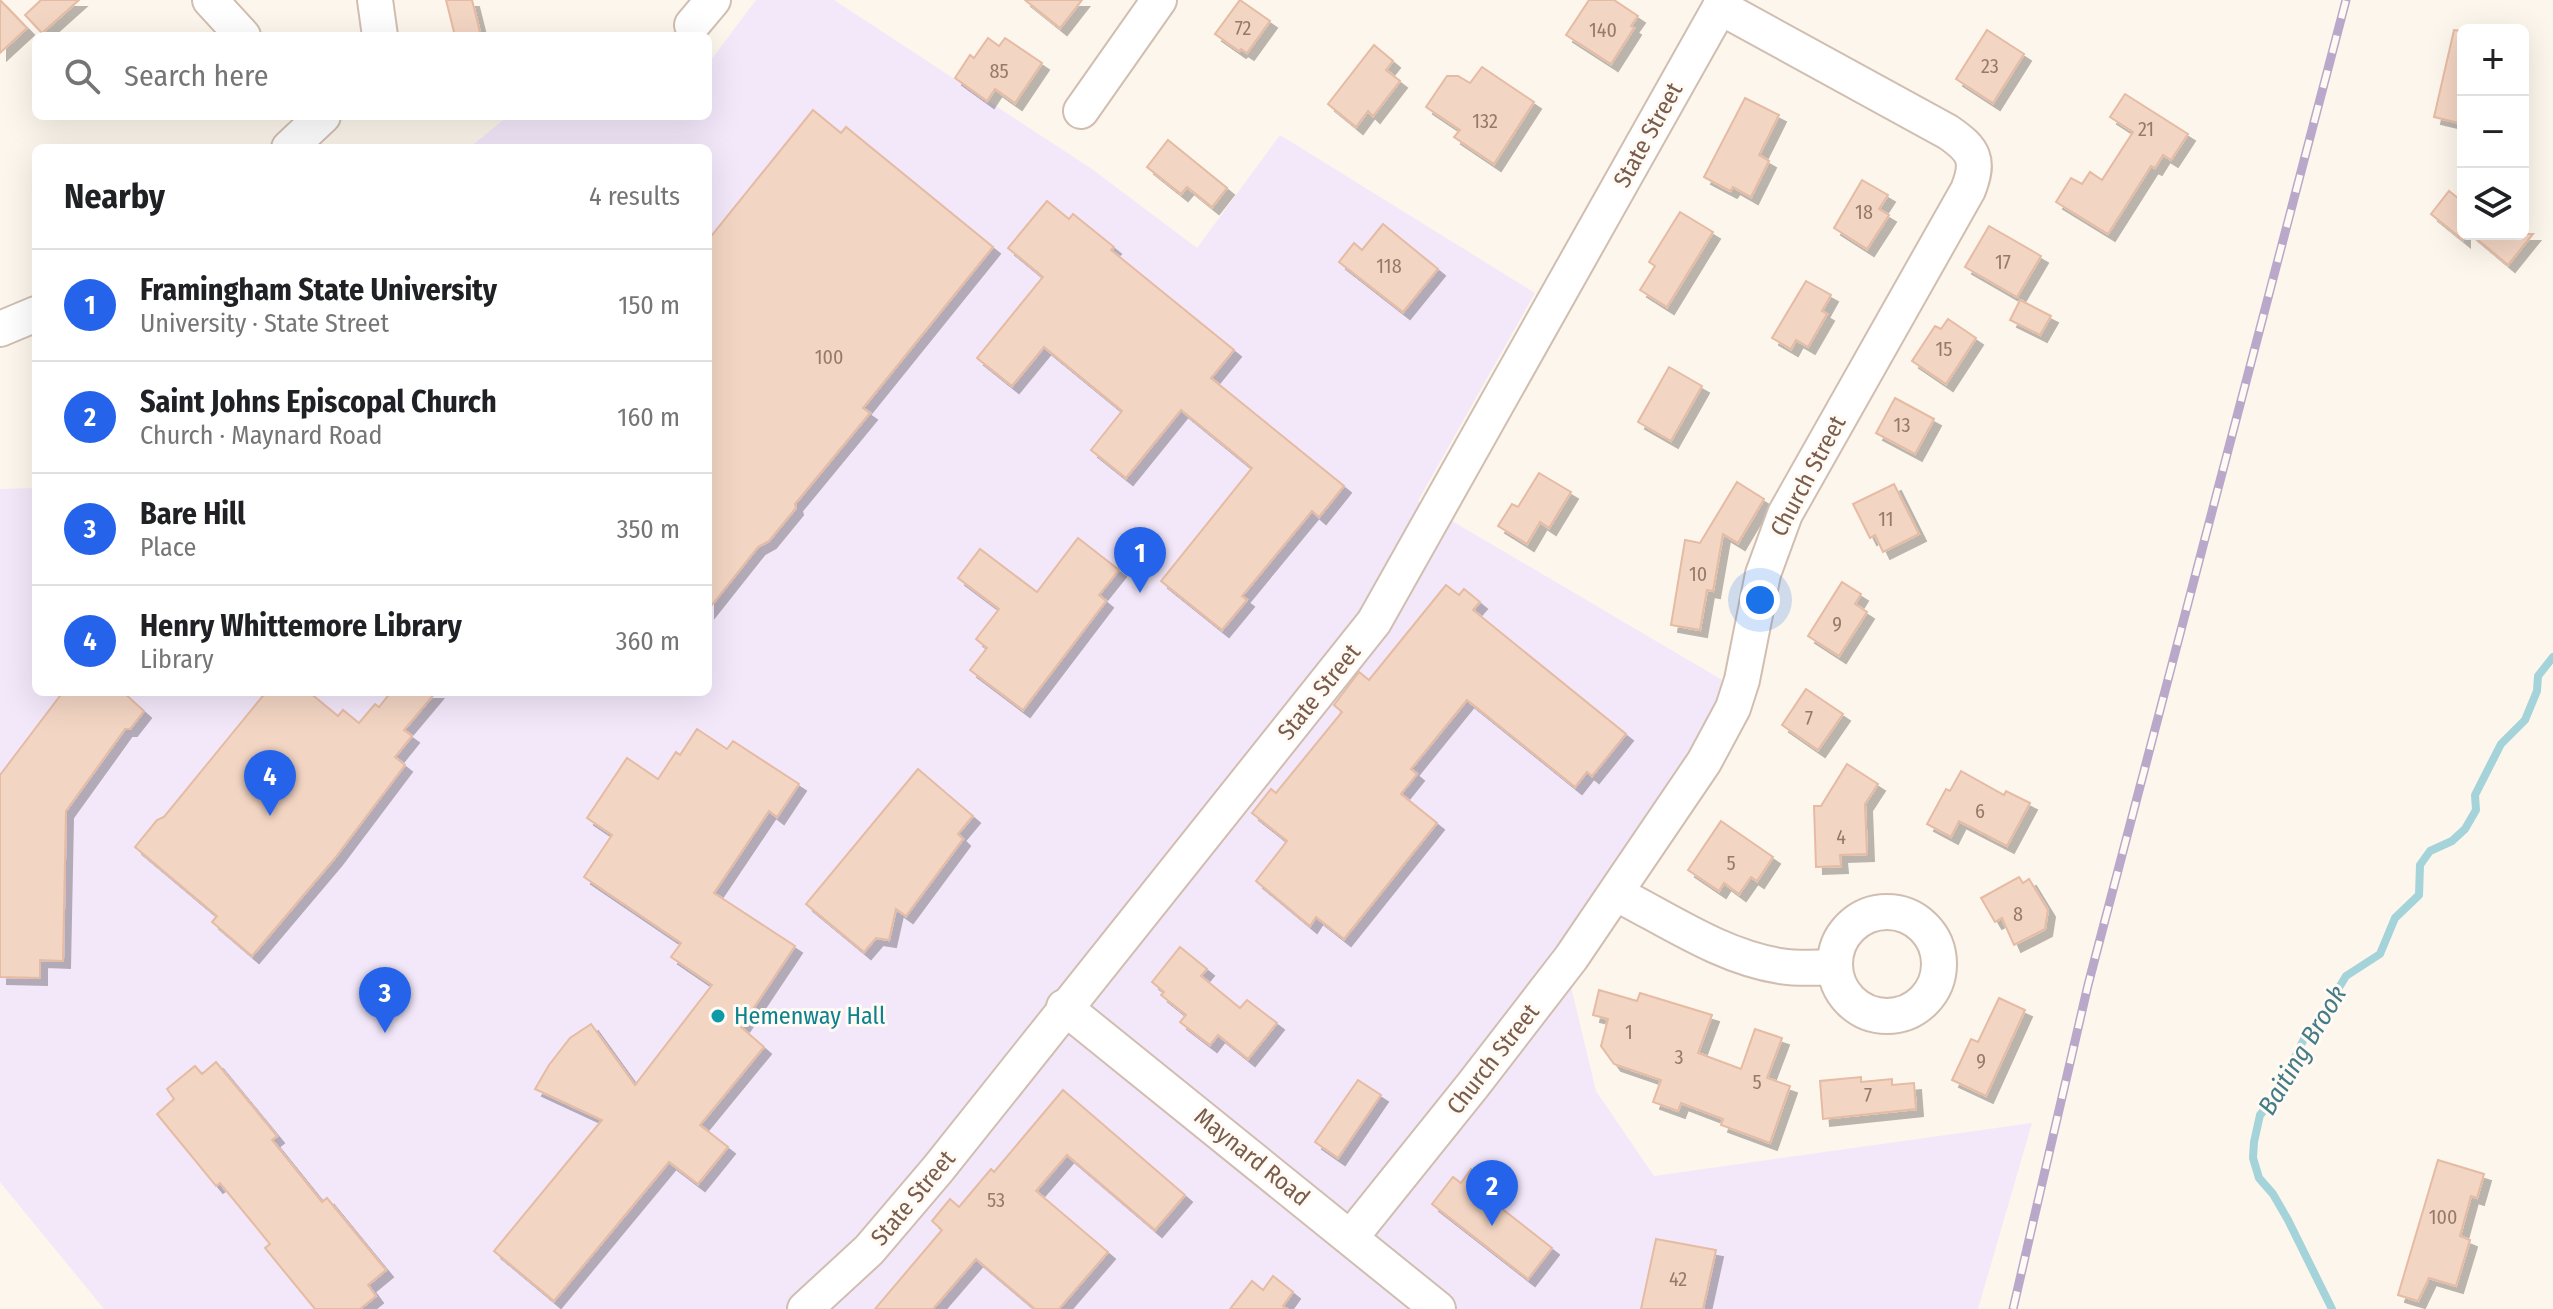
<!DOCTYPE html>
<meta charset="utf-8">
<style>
:root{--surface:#fff;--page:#f2f2f2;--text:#202124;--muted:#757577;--line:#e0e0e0;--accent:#2563eb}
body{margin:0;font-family:"Fira Sans Condensed",sans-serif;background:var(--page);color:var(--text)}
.controls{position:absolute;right:24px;top:24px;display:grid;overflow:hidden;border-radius:12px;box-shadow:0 8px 32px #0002}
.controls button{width:72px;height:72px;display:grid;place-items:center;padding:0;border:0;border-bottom:2px solid var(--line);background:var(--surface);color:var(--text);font:40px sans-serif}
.you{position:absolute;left:1760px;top:600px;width:28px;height:28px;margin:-20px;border:6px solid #fff;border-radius:50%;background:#1a73e8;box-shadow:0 0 0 12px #1a73e833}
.badge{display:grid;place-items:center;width:52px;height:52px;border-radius:50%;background:var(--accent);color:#fff;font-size:26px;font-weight:700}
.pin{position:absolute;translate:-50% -66px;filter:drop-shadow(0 2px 4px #0008)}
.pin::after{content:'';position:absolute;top:42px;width:28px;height:24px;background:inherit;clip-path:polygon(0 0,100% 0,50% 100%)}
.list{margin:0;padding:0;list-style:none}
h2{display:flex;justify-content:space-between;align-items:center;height:104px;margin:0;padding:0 32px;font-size:34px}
h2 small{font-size:26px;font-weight:400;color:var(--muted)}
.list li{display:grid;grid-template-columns:52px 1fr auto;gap:24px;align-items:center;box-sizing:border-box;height:112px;padding:0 32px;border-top:2px solid var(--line)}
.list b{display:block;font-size:30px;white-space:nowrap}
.list p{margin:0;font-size:26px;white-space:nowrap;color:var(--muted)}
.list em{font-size:26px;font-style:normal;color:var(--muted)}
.icon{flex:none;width:44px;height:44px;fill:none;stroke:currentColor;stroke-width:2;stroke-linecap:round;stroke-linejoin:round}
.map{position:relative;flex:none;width:2553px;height:1309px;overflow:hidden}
.search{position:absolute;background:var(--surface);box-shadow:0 8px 32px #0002;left:32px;top:32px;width:680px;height:88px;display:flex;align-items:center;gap:20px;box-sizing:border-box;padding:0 28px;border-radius:12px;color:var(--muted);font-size:30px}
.panel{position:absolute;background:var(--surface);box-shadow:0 8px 32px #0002;left:32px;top:144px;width:680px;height:552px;border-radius:12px}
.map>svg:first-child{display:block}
.education{fill:#f3e8fa}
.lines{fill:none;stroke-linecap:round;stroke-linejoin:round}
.stream{stroke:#a5d3da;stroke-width:8}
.building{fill:#f3d5c3;stroke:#e6bba3;stroke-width:2;filter:url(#shadow)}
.minor-casing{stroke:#d1beb0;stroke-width:38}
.minor{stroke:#fff;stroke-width:34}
.rail-casing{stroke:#b9a8c9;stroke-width:9}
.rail{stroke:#fffaf3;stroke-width:6;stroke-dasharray:18;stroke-linecap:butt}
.culture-dot{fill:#0f9aa8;stroke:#fffaf3;stroke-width:3}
.labels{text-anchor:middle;stroke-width:6;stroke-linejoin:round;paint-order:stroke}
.number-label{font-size:20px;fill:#987a6a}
.street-label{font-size:24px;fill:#7a5c4d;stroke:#fffaf3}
.culture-label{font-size:24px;fill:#0d838f;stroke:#fffaf3;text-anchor:start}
.water-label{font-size:26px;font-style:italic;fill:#437c86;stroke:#fffaf3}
</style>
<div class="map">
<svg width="2553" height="1309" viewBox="0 0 2553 1309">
<defs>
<filter id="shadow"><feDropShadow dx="7" dy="7" stdDeviation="0" flood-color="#0004"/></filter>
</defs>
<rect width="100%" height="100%" fill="#fdf6ec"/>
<path class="education" d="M 756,0 L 834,0 L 1092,169 L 1197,248 L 1280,135 L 1535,293 L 1418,501 L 1729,684 L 1720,706 L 1562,949 L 1596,1091 L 1654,1176 L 2032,1123 L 1978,1309 L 104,1309 L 0,1182 L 0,489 L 36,488 L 36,692 L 708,692 L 708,148 L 469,148 L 508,116 L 708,116 L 708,64 Z"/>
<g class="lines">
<path class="stream" d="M 2332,1309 L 2288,1220 L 2273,1194 L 2259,1178 L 2253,1158 L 2254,1142 L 2260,1115 L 2274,1099 L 2304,1039 L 2326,1009 L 2346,976 L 2380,954 L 2395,918 L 2419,895 L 2420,865 L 2430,851 L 2452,841 L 2465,829 L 2476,810 L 2475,795 L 2501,744 L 2525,720 L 2537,691 L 2538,676 L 2553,657"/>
</g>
<g class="building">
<path d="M 0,0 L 27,28 L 0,53 Z"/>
<path d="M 41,0 L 79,0 L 42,33 L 25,15 Z"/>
<path d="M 446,0 L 472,0 L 481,36 L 455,36 Z"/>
<path d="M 1025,0 L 1082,0 L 1060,28 Z"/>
<path d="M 1240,0 L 1270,21 L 1247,53 L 1241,49 L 1239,51 L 1215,34 Z"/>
<path d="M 1589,0 L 1614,0 L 1638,16 L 1631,26 L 1634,28 L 1611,64 L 1566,35 Z"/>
<path d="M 1987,30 L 2024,54 L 1993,103 L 1956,79 Z"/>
<path d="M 2454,30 L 2463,31 L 2463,124 L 2434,117 Z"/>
<path d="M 988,38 L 999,46 L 1005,38 L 1042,63 L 1015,103 L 995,89 L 987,101 L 955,78 L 970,55 L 974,58 Z"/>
<path d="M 1374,45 L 1393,61 L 1386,70 L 1400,81 L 1373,116 L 1368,111 L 1356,127 L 1328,104 Z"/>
<path d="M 1482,67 L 1534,102 L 1494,164 L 1454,137 L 1460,130 L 1426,107 L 1447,76 L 1458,76 L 1470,83 Z"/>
<path d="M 2125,94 L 2188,134 L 2171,160 L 2163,155 L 2155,168 L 2151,166 L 2108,234 L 2056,202 L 2071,178 L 2082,184 L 2090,172 L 2102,180 L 2133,132 L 2110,117 Z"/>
<path d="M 1745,98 L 1779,115 L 1759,155 L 1769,161 L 1751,197 L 1733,187 L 1730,191 L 1704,177 Z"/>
<path d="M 813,110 L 841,133 L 846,127 L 993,247 L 863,408 L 870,413 L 795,504 L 796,508 L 769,541 L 758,547 L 708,610 L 708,240 Z"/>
<path d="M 1168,140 L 1227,188 L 1212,207 L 1187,187 L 1181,194 L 1147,167 Z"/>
<path d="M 1862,180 L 1888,195 L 1879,209 L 1889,215 L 1867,249 L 1834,228 Z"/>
<path d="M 2449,191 L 2463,202 L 2463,240 L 2431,214 Z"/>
<path d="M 1047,201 L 1069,219 L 1073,214 L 1114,247 L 1111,250 L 1234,350 L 1211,378 L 1344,486 L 1319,517 L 1312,511 L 1242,596 L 1247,600 L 1222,630 L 1161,581 L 1252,468 L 1181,410 L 1126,478 L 1091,450 L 1122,411 L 1044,347 L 1012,386 L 977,358 L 1043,277 L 1008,248 Z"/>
<path d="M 1680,212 L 1713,232 L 1667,307 L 1640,290 L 1655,266 L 1649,262 Z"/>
<path d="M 1383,224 L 1438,269 L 1403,312 L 1339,262 L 1354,243 L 1362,250 Z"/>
<path d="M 1989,226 L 2041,256 L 2017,297 L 1965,267 Z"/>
<path d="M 2471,234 L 2533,234 L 2508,265 Z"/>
<path d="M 1806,281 L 1831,295 L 1822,311 L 1827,314 L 1808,347 L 1796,340 L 1791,349 L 1772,338 Z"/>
<path d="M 2020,300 L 2051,316 L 2040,335 L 2010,320 Z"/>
<path d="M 1948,319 L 1976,338 L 1946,384 L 1912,361 L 1935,326 L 1941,329 Z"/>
<path d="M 1669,367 L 1702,386 L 1671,441 L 1638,422 Z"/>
<path d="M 1895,398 L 1934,419 L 1915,454 L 1876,433 Z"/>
<path d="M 1539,473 L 1571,492 L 1549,528 L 1540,522 L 1527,544 L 1498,526 L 1512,504 L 1518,507 Z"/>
<path d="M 1737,482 L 1764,499 L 1738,543 L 1723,534 L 1713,591 L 1707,590 L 1700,630 L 1671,625 L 1685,540 L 1700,543 Z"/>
<path d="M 1894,484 L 1919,534 L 1883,552 L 1875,535 L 1870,538 L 1853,504 Z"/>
<path d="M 1078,538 L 1119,570 L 1099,595 L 1106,601 L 1023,710 L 970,670 L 987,648 L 976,639 L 999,609 L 958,578 L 980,549 L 1037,592 Z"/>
<path d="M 1842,582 L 1861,594 L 1855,604 L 1867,612 L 1839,656 L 1808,636 Z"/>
<path d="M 1446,585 L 1459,595 L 1464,589 L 1480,602 L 1473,610 L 1626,734 L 1592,776 L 1587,772 L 1575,787 L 1467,700 L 1411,769 L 1417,774 L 1401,794 L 1437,823 L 1344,939 L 1316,917 L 1310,926 L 1256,881 L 1287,841 L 1252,813 L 1271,789 L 1276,793 L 1342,712 L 1334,705 L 1359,672 L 1369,680 Z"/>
<path d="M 1806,689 L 1843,714 L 1818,750 L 1782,725 Z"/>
<path d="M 63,692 L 123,692 L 144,711 L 130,729 L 125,729 L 66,811 L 63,961 L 40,960 L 40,978 L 0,977 L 0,775 Z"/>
<path d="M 266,692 L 309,692 L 338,716 L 343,710 L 359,723 L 375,704 L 379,707 L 391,692 L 436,692 L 404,730 L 412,736 L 395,757 L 405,765 L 335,858 L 252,956 L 212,922 L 217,916 L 135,847 L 157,820 L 164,817 Z"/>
<path d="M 697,729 L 727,749 L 733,741 L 799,784 L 777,817 L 769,811 L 714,893 L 795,946 L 741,1027 L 764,1047 L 700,1125 L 728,1147 L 698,1184 L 669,1162 L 554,1301 L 494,1251 L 602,1120 L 535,1089 L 549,1065 L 570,1038 L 591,1024 L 635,1085 L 712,985 L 671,957 L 681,943 L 584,877 L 612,835 L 587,818 L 627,758 L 658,779 L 676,752 L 680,755 Z"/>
<path d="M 1847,764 L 1878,784 L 1865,804 L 1867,854 L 1840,855 L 1841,866 L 1816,867 L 1814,806 L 1821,806 Z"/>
<path d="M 918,769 L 973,816 L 958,834 L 963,839 L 906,916 L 896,909 L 889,940 L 876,938 L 864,952 L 806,904 Z"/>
<path d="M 1961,771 L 2004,795 L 2006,791 L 2030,803 L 2007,846 L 1959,821 L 1951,837 L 1927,824 L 1946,789 L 1950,791 Z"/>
<path d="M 1721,821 L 1773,857 L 1757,881 L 1751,877 L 1739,894 L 1724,883 L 1719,891 L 1688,870 Z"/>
<path d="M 2019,877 L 2023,883 L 2029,879 L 2048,910 L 2045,929 L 2014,945 L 2002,918 L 1995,922 L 1981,898 Z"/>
<path d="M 1180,947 L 1207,969 L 1201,976 L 1240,1008 L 1247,1000 L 1277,1023 L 1248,1059 L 1218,1035 L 1210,1045 L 1180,1022 L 1186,1015 L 1161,995 L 1164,992 L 1152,982 Z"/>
<path d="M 1599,990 L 1637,1001 L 1640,993 L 1712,1015 L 1698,1053 L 1741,1069 L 1755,1029 L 1782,1038 L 1767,1078 L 1790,1086 L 1770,1143 L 1721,1125 L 1723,1119 L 1681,1103 L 1678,1111 L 1653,1102 L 1661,1080 L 1614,1064 L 1601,1046 L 1608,1019 L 1593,1015 Z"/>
<path d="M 1999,998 L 2025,1010 L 1986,1096 L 1952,1080 L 1971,1039 L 1978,1042 Z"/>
<path d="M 216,1062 L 277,1136 L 272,1140 L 322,1202 L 327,1198 L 386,1270 L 368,1285 L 376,1296 L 360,1309 L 315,1309 L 265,1248 L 270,1244 L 220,1183 L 216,1186 L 157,1114 L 174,1099 L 167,1089 L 195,1066 L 202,1074 Z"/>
<path d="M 1861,1077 L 1861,1082 L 1892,1079 L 1892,1085 L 1914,1083 L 1916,1109 L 1823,1119 L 1820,1081 Z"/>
<path d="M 1358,1080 L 1381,1095 L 1338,1158 L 1315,1142 Z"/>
<path d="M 1063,1090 L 1185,1195 L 1155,1230 L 1067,1155 L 1036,1191 L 1108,1252 L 1059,1309 L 1035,1309 L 976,1259 L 933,1309 L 875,1309 L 942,1230 L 932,1221 L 950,1199 L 959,1207 L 991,1169 L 994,1172 Z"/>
<path d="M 2438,1160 L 2484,1174 L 2477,1198 L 2471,1196 L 2460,1236 L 2470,1240 L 2456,1286 L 2429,1278 L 2418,1301 L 2398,1295 Z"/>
<path d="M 1471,1169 L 1489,1183 L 1482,1193 L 1552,1248 L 1528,1279 L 1432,1204 L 1453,1177 L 1461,1183 Z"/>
<path d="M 1656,1239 L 1716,1250 L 1703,1309 L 1641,1309 Z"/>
<path d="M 1273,1276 L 1293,1292 L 1283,1306 L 1287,1309 L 1230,1309 L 1252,1281 L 1263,1290 Z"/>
</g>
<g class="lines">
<defs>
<g id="minor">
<path d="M 210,0 L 243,36"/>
<path d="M 375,0 L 380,36"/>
<path d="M 692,25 L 713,0"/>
<path d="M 1081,111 L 1159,0"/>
<path d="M 289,148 L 323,116"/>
<path d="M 0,329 L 36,314"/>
<path d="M 1617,894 C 1668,920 1722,957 1780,966 C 1798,969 1817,968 1835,967"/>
<circle cx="1887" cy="964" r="52"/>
<path d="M 1064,1007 L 1438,1309"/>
<path d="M 1351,1237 L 1473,1085 L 1571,958 L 1704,762 L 1733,708 L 1742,680 L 1763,574 L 1785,514 L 1968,190 C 1980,160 1974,150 1948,132 L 1720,7"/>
<path d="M 805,1309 L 869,1250 L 938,1169 L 1374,622 L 1724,0"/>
</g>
</defs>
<use href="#minor" class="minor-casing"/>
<use href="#minor" class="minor"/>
<defs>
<path id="rail" d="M 2013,1309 L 2088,985 L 2346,0"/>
</defs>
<use href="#rail" class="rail-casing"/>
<use href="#rail" class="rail"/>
</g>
<circle class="culture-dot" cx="718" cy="1016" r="8"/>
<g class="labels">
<g class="number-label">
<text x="1243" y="35">72</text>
<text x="1603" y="37">140</text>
<text x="1990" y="73">23</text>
<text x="999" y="78">85</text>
<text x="1485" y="128">132</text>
<text x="2146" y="136">21</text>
<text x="1864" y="219">18</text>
<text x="2003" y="269">17</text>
<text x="1389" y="273">118</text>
<text x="1944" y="356">15</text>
<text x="829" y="364">100</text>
<text x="1902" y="432">13</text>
<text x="1886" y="526">11</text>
<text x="1698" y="581">10</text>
<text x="1837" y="631">9</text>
<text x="1809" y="725">7</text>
<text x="1980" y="818">6</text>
<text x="1841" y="844">4</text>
<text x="1731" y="870">5</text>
<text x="2018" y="921">8</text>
<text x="1629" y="1039">1</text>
<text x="1679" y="1064">3</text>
<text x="1981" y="1068">9</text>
<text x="1757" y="1089">5</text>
<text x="1868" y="1102">7</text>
<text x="996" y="1207">53</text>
<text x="2443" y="1224">100</text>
<text x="1678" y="1286">42</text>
</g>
<g class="street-label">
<text transform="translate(1648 135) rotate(-61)" y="8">State Street</text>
<text transform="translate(1808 476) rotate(-62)" y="8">Church Street</text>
<text transform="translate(1319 692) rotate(-51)" y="8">State Street</text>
<text transform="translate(1493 1059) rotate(-52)" y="8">Church Street</text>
<text transform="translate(1252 1157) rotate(39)" y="8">Maynard Road</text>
<text transform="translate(913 1198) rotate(-50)" y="8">State Street</text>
</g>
<g class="culture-label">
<text x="734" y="1024">Hemenway Hall</text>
</g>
<g class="water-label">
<text transform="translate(2302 1050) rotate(-59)" y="9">Baiting Brook</text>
</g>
</g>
</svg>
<div class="controls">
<button>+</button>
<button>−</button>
<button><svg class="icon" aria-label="layers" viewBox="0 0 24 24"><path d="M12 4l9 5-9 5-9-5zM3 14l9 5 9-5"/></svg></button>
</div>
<div class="you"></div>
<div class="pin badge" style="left:1140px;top:593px">1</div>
<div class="pin badge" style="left:1492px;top:1226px">2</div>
<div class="pin badge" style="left:385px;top:1033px">3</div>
<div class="pin badge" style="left:270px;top:816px">4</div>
<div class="search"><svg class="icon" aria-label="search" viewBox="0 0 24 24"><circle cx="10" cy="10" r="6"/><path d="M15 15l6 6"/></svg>Search here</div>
<section class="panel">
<h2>Nearby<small>4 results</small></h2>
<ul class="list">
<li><span class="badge">1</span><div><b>Framingham State University</b><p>University · State Street</p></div><em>150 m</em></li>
<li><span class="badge">2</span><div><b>Saint Johns Episcopal Church</b><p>Church · Maynard Road</p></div><em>160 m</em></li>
<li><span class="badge">3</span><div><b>Bare Hill</b><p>Place</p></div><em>350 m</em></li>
<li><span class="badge">4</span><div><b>Henry Whittemore Library</b><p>Library</p></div><em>360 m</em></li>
</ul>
</section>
</div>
